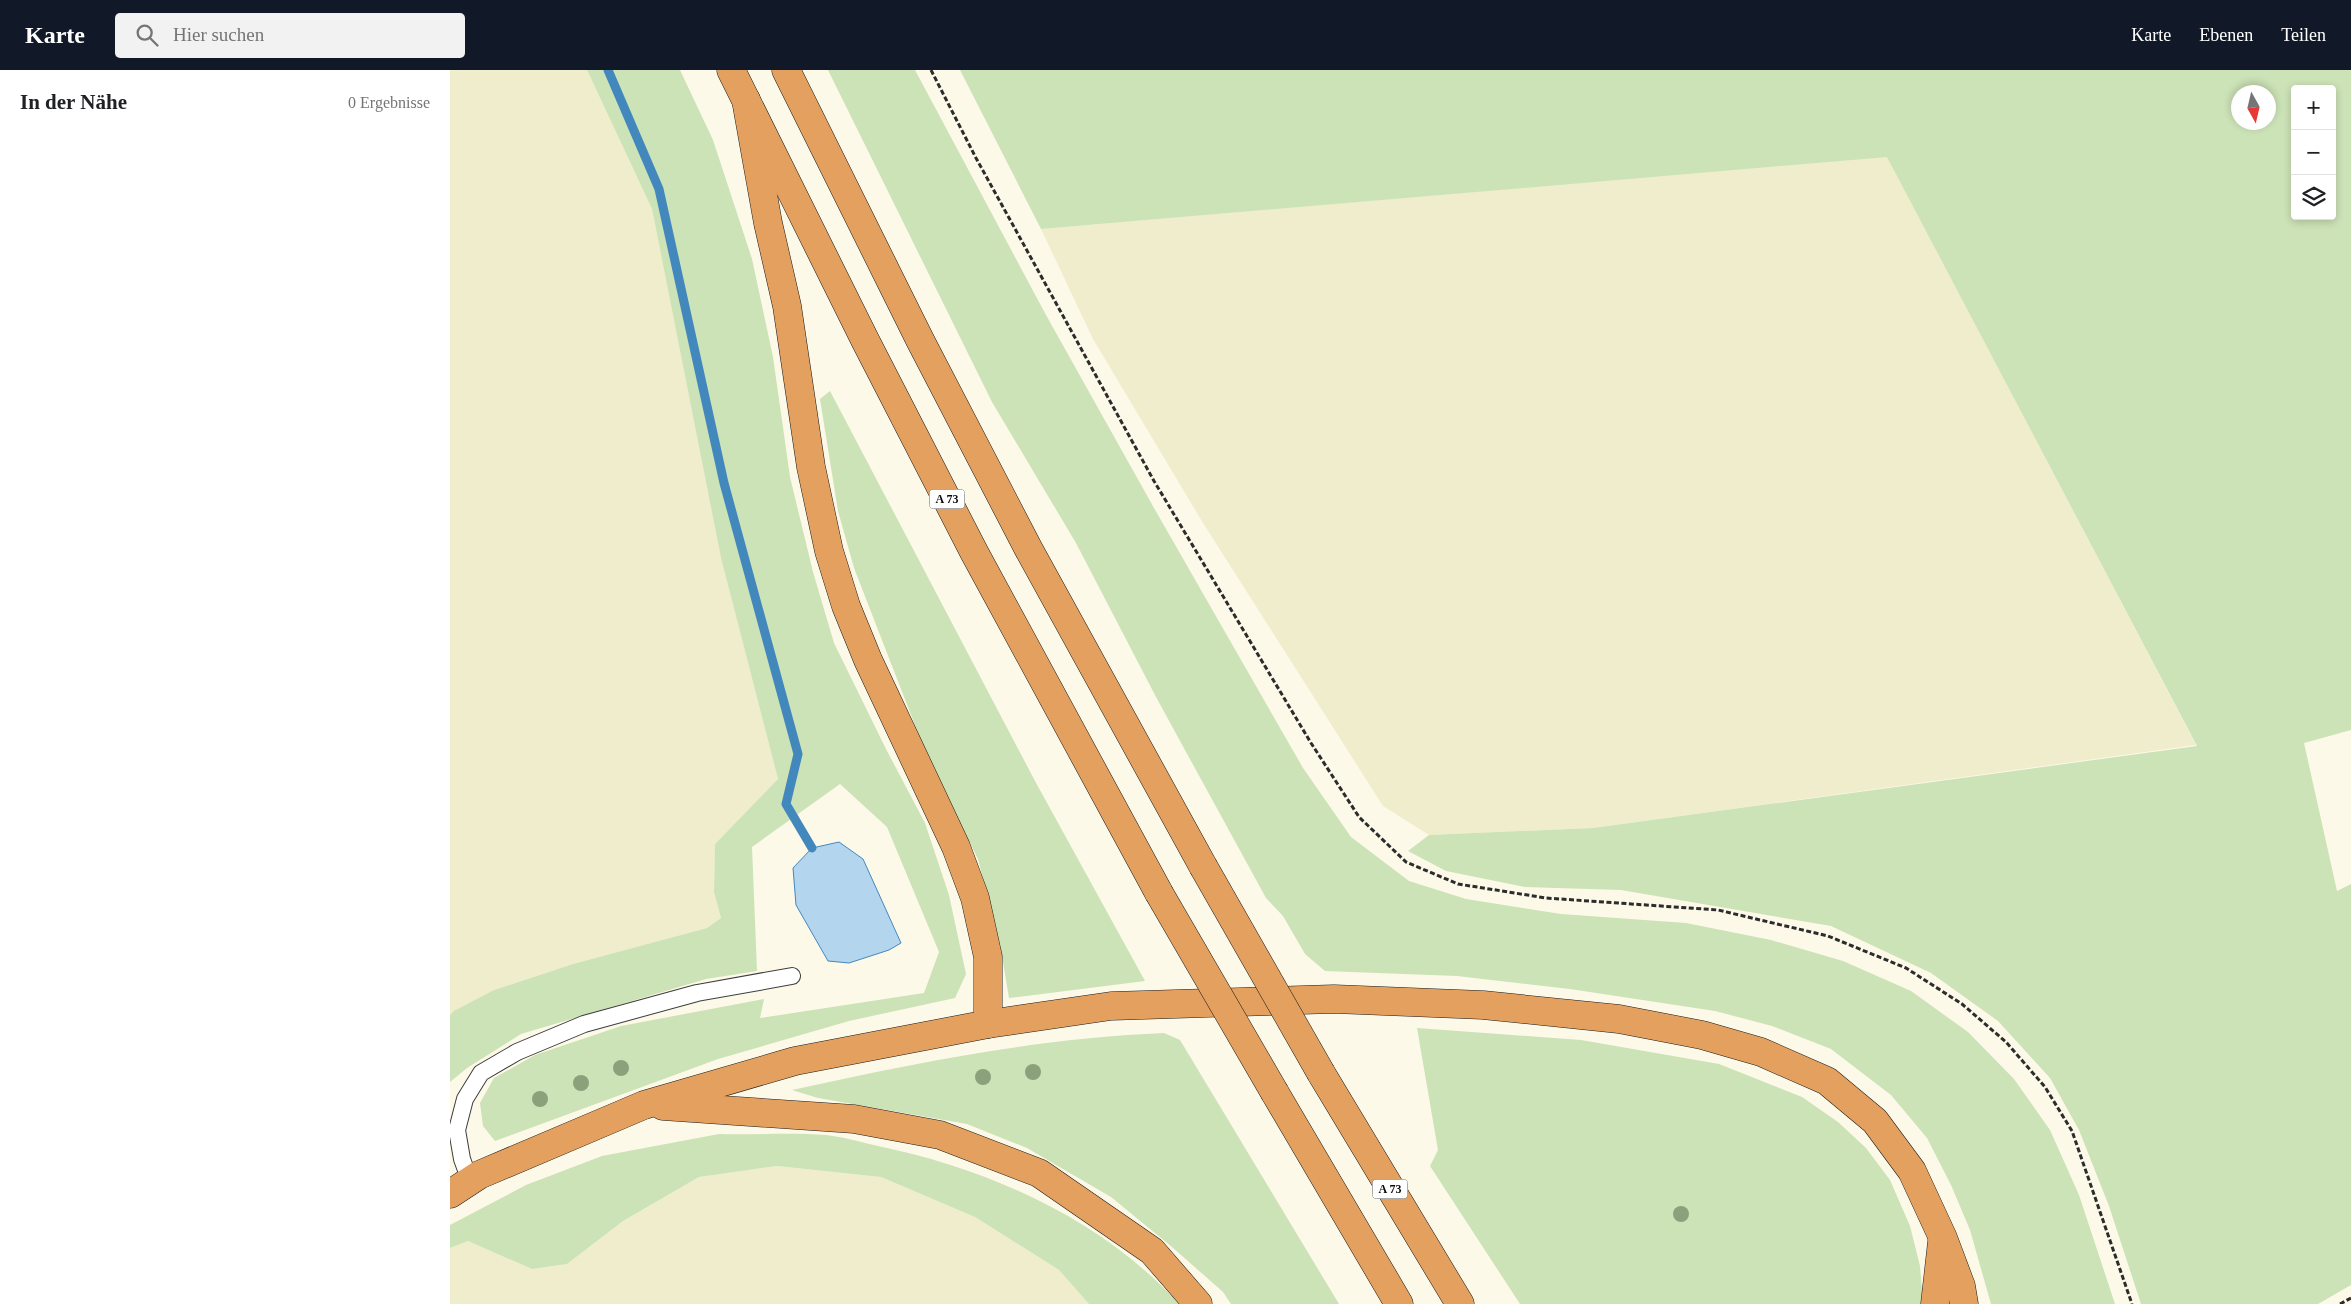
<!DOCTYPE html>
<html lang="de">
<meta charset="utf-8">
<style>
:root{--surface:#fff;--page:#f2f2f2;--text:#202124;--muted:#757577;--line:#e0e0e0;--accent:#111827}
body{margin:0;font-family:"Times New Roman",serif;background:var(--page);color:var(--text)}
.controls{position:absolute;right:15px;top:15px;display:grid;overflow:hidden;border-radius:5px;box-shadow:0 2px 8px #0003}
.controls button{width:45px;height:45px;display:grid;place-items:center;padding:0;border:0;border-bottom:1px solid var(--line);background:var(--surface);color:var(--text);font:25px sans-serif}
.compass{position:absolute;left:1781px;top:15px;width:45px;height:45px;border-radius:50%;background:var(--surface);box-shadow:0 2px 8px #0003;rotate:172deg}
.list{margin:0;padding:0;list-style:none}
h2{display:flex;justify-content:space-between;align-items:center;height:65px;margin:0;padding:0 20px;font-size:21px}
h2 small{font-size:16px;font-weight:400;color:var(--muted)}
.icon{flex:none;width:28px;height:28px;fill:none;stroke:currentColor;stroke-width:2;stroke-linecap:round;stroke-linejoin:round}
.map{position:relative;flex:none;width:1901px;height:1234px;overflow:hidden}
header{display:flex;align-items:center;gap:30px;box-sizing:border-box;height:70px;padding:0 25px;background:var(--accent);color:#fff}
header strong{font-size:24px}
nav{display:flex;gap:28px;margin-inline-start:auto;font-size:18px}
.search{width:350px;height:45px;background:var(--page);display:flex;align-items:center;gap:12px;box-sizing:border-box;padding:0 18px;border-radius:5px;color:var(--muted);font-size:19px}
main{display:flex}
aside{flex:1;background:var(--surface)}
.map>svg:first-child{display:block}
.farmland{fill:#efedcc}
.green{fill:#cce2b7;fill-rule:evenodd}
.water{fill:#b3d6ee;stroke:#4288bd}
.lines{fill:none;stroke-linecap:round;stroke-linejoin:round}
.stream{stroke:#4288bd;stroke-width:9}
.lane-casing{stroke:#3d3d3d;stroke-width:18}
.highway-casing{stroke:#1b1b1b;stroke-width:29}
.path{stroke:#2c2c2c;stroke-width:3;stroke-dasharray:5 2.5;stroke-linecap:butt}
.lane{stroke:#fff;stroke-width:16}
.highway{stroke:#e4a05f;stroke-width:28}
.highway-bridge-casing{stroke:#1b1b1b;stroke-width:29;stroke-linecap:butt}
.highway-bridge{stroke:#e4a05f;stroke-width:28}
.tree{fill:#8aa17b}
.labels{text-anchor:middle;stroke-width:5;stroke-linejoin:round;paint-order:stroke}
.shield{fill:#fff;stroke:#545454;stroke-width:1}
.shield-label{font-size:12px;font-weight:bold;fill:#0a0a0a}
</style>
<header>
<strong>Karte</strong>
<div class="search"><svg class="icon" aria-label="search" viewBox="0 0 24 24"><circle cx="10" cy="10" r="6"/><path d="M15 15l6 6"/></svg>Hier suchen</div>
<nav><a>Karte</a><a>Ebenen</a><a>Teilen</a></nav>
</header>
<main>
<aside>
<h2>In der Nähe<small>0 Ergebnisse</small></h2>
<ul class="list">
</ul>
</aside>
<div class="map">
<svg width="1901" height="1234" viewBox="0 0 1901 1234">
<rect width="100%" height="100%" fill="#fdf9e8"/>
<g class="farmland">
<path d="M 0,0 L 137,0 L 202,139 L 271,488 L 328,709 L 265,774 L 264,822 L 271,848 L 257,858 L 123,894 L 44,920 L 0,945 Z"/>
<path d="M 1437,86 L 1746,675 L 1143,758 L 979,765 L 933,736 L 753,453 L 643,269 L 591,159 Z"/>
<path d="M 327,1096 L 431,1107 L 525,1147 L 609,1200 L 639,1234 L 0,1234 L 0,1178 L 18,1171 L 82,1199 L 117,1194 L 173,1151 L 249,1107 Z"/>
</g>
<g class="green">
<path d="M 137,0 L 230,0 L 263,70 L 302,189 L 323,287 L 340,407 L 363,502 L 384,573 L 436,679 L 475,753 L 499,825 L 516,904 L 505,928 L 399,951 L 268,989 L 45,1071 L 33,1056 L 30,1033 L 44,1008 L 85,985 L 171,956 L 314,929 L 310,948 L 474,923 L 489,882 L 437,757 L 390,714 L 302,777 L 307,901 L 256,909 L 71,964 L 17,998 L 0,1012 L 0,945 L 4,941 L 44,920 L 123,894 L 257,858 L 271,848 L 264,822 L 265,774 L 328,709 L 271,488 L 202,139 Z"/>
<path d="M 378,0 L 465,0 L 596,245 L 704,438 L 853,698 L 901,767 L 959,811 L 1016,829 L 1111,844 L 1236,853 L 1321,870 L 1393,891 L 1461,921 L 1518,962 L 1564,1009 L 1600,1060 L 1629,1125 L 1665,1234 L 1541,1234 L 1520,1160 L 1501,1115 L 1477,1068 L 1441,1025 L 1381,979 L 1322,956 L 1265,941 L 1120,919 L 1007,906 L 875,901 L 855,884 L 833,846 L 816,828 L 706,627 L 626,473 L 542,332 Z"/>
<path d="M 510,0 L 1901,0 L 1901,660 L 1854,673 L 1887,821 L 1901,814 L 1901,1215 L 1868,1234 L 1691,1234 L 1659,1136 L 1629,1060 L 1600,1008 L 1548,951 L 1481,903 L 1381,856 L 1171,820 L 1075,817 L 996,801 L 958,781 L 979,765 L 1143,758 L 1747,676 L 1437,87 L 591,159 ZM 1845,19 L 1882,19 L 1882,146 L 1845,146 ZM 1788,22 L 1818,22 L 1818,52 L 1788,52 Z"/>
<path d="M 380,321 L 585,711 L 695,911 L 559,928 L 550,874 L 528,789 L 477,686 L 404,498 L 388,441 L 370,329 Z"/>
<path d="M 967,958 L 1131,970 L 1269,994 L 1352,1027 L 1388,1052 L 1416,1078 L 1440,1110 L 1460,1156 L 1470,1196 L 1473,1234 L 1070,1234 L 980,1096 L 988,1080 Z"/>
<path d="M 714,963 L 730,970 L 889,1234 L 781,1234 L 773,1222 L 722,1177 L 661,1127 L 577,1078 L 517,1054 L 368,1028 L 342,1020 C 464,993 589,968 714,963 Z"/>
<path d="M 269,1064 C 304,1065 340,1062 376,1065 C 393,1067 411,1072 428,1076 C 539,1099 652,1149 729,1234 L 639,1234 L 609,1200 L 525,1147 L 431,1107 L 327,1096 L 249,1107 L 173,1151 L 117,1194 L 82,1199 L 18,1171 L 0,1178 L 0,1155 L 76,1115 L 152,1086 Z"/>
</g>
<path class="water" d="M 389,772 L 413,789 L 451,873 L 439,880 L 399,893 L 378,891 L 346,835 L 343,798 L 362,778 Z"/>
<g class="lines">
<path class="stream" d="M 158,0 L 209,119 L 274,413 L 348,684 L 336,734 L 362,778"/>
<defs>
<path id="lane" d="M 20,1111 L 12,1089 L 7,1060 L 15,1029 L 31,1003 L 67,982 L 134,954 L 247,923 L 342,906"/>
<g id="highway">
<path d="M 281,0 L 415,270 L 524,482 L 709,823"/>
<path d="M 336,0 L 470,270 L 578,478 L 753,796"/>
<path d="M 296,30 L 318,153 L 337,236 L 361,397 L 379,481 L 396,536 L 418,590 L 506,777 L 525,828 L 538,887 L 538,954"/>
<path d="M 871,1003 L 1010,1234"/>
<path d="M 825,1023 L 949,1234"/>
<path d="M 213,1036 L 404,1049 L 490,1065 L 589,1103 L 702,1181 L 748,1234"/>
<path d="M 0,1124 L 29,1105 L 194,1035 L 345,991 L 538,954 L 661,936 L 884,929 L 1033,935 L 1169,949 L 1252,965 L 1311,982 L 1377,1011 L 1425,1051 L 1462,1101 L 1493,1168 L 1511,1216 L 1514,1234"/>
<path d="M 1485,1234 L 1492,1172"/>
</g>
</defs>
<use href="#lane" class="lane-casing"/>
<use href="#highway" class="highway-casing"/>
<g class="path">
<path d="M 481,0 L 526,88 L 704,411 L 861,673 L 909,747 L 956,792 L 1008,814 L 1096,828 L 1268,840 L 1378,866 L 1456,898 L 1512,934 L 1556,972 L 1595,1017 L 1622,1061 L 1682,1234"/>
<path d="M 1890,1234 L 1901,1228"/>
</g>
<use href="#lane" class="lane"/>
<use href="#highway" class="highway"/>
<defs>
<g id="highway-bridge">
<path d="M 753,796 L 871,1003"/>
<path d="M 709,823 L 825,1023"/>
</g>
</defs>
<use href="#highway-bridge" class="highway-bridge-casing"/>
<use href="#highway-bridge" class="highway-bridge"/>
</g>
<g class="tree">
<circle cx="171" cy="998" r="8"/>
<circle cx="583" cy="1002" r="8"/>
<circle cx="533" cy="1007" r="8"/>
<circle cx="131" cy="1013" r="8"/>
<circle cx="90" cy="1029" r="8"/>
<circle cx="1231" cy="1144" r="8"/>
</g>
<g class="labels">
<g class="shield">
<rect x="479.5" y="419.5" width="35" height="19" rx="4"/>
<rect x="922.5" y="1109.5" width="35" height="19" rx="4"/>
</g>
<g class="shield-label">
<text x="497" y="433">A 73</text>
<text x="940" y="1123">A 73</text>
</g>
</g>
</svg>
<div class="controls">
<button>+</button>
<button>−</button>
<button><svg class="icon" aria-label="layers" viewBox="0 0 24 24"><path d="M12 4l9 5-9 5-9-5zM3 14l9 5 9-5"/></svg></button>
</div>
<svg class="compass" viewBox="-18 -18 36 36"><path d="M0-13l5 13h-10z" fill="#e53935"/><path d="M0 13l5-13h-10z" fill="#757577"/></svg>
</div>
</main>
